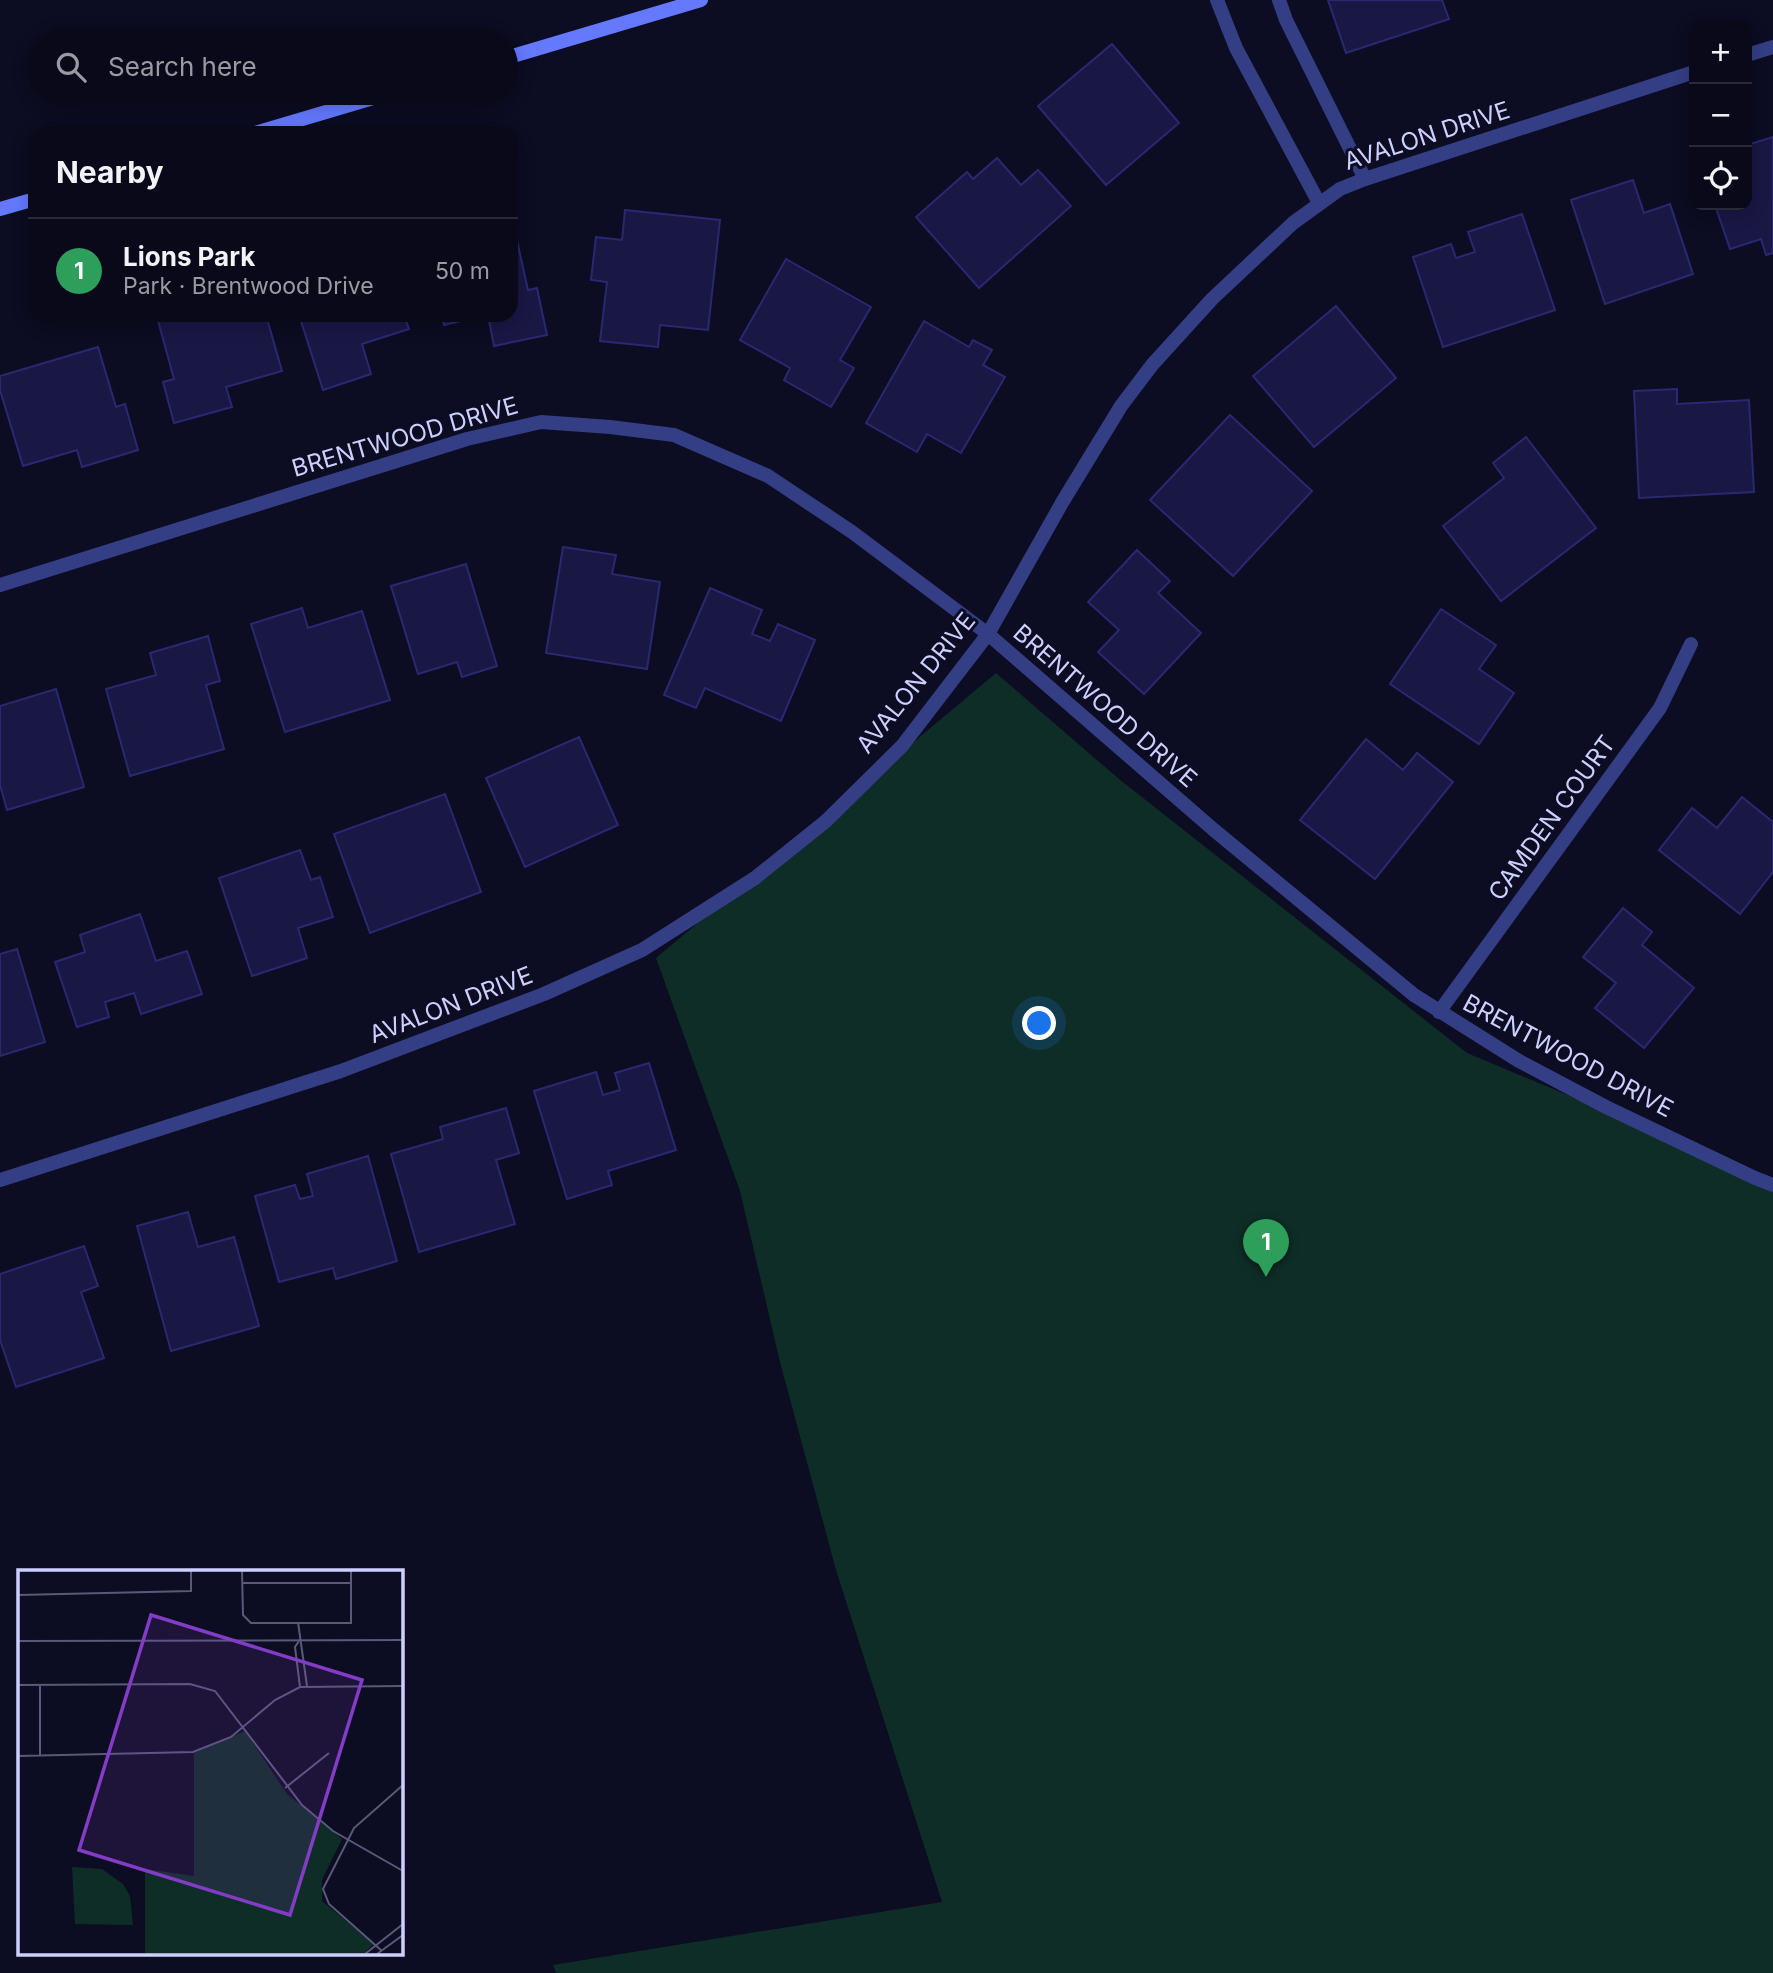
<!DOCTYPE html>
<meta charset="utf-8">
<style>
:root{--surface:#09091a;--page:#171727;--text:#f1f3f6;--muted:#999aa2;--line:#292a39;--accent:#0b8043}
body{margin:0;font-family:Inter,sans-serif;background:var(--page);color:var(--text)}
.controls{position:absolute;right:21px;top:21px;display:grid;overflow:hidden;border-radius:14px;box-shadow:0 4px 18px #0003}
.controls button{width:63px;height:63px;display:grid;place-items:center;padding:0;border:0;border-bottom:2px solid var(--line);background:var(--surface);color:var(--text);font:35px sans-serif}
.you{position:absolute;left:1040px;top:1024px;width:24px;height:24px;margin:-18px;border:5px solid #fff;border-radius:50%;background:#1a73e8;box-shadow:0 0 0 10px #1a73e833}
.badge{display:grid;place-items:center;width:46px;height:46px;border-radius:50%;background:var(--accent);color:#fff;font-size:23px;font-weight:700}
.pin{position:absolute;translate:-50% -58px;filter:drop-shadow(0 2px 4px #0008)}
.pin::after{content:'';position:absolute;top:37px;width:24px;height:21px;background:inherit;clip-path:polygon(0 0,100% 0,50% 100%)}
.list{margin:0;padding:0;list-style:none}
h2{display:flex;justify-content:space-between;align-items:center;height:91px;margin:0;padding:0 28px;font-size:30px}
h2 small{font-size:23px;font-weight:400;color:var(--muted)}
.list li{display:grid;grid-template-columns:46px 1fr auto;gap:21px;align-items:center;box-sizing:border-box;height:105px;padding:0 28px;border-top:2px solid var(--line)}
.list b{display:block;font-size:26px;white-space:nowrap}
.list p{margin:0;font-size:23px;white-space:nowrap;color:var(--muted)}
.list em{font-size:23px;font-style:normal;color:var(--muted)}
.icon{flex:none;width:38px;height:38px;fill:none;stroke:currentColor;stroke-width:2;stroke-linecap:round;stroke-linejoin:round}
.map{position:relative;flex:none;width:1773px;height:1973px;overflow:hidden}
.search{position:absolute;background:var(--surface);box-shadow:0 4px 18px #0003;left:28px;top:28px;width:490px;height:77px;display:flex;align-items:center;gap:18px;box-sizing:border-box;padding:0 24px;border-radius:38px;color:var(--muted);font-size:26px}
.panel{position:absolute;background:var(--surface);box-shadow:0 4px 18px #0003;left:28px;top:126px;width:490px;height:196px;border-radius:21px}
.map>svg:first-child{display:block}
.green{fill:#0f2d27}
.building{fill:#191744;stroke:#2b2872;stroke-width:2}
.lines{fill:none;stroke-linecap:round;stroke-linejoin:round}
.minor{stroke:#343e84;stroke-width:14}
.secondary{stroke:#6479ff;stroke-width:14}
.labels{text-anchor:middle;stroke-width:6;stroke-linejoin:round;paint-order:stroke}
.street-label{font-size:24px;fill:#cdd0ff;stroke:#0c0c22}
.inset-road{fill:none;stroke:#595a7a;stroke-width:2}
.view{fill:#833cc5;fill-opacity:0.15;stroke:#833cc5;stroke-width:3.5}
.inset-edge{fill:none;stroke:#cdd0ff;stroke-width:3.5}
</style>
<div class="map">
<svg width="1773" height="1973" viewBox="0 0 1773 1973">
<rect width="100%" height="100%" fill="#0c0c22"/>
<path class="green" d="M 996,673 L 1119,779 L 1467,1053 L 1773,1181 L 1773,1973 L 556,1973 L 553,1965 L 942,1902 L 836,1570 L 780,1362 L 740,1191 L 656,958 Z"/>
<g class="building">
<path d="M 1328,0 L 1442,0 L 1449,19 L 1346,53 Z"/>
<path d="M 1112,44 L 1179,123 L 1106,185 L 1038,106 Z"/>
<path d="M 1773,137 L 1773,253 L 1766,255 L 1761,239 L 1730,249 L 1715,205 L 1747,205 L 1747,145 Z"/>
<path d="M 997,158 L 1021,185 L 1038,170 L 1071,206 L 979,288 L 916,217 L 967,172 L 973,179 Z"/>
<path d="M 1633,180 L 1644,213 L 1670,204 L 1693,274 L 1605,304 L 1571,200 Z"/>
<path d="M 625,210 L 720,220 L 708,330 L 660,325 L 658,347 L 600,341 L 607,282 L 591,280 L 596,237 L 622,240 Z"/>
<path d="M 1522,214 L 1555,310 L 1443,347 L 1413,257 L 1451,244 L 1456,258 L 1475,252 L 1468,232 Z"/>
<path d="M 516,236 L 528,290 L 537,288 L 547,335 L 494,346 L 488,315 L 511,315 L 511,237 Z"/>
<path d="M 786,259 L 871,307 L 840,360 L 854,368 L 831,407 L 784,380 L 790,368 L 740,340 Z"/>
<path d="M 1336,306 L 1396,378 L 1314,447 L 1253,376 Z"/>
<path d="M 164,315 L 266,315 L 282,371 L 226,387 L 232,407 L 174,423 L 163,382 L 174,379 L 157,317 Z"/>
<path d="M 299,315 L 404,315 L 409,329 L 362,344 L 371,374 L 323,390 Z"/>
<path d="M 442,315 L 486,315 L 444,325 Z"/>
<path d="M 924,321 L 969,347 L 973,340 L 992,350 L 983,365 L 1005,377 L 961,453 L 927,434 L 917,452 L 866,423 Z"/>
<path d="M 98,347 L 116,407 L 125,404 L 138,450 L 82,467 L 77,450 L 23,466 L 0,390 L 0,376 Z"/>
<path d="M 1677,389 L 1677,404 L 1749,400 L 1754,492 L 1639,498 L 1634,391 Z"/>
<path d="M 1230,415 L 1312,491 L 1233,576 L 1150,500 Z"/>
<path d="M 1526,437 L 1596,528 L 1501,601 L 1443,526 L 1504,478 L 1493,463 Z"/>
<path d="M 563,547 L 616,555 L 612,574 L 660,582 L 647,669 L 546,653 Z"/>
<path d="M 1137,550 L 1170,581 L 1158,593 L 1201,633 L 1144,694 L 1098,652 L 1119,630 L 1088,602 Z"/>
<path d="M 466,564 L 497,666 L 462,677 L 457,662 L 418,674 L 391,586 Z"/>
<path d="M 710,588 L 762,610 L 752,634 L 770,641 L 778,624 L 815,640 L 781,721 L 705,688 L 696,708 L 664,695 Z"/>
<path d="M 302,608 L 308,628 L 362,611 L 390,700 L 285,732 L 251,624 Z"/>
<path d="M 1441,609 L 1496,645 L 1479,669 L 1514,693 L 1479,744 L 1390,684 Z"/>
<path d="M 208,636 L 220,681 L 206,685 L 224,749 L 130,776 L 106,689 L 156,675 L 150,653 Z"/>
<path d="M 56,689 L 84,787 L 7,810 L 0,785 L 0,706 Z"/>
<path d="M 579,737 L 618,825 L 525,867 L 486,778 Z"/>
<path d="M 1366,739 L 1403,770 L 1417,753 L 1453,782 L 1375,879 L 1300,820 Z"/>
<path d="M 445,794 L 481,892 L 370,933 L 334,834 Z"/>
<path d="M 1742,797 L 1773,822 L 1773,872 L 1740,914 L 1659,850 L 1692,808 L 1717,828 Z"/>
<path d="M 300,850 L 311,880 L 320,877 L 333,917 L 298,928 L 307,958 L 252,976 L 219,878 Z"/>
<path d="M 1623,908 L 1652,932 L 1642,945 L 1694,988 L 1644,1048 L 1595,1008 L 1616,983 L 1583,957 Z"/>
<path d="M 140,914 L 156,961 L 187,951 L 202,994 L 141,1014 L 134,993 L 105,1002 L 109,1017 L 77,1027 L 55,962 L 85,952 L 80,935 Z"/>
<path d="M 17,949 L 45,1042 L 0,1056 L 0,954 Z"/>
<path d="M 649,1063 L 676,1150 L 608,1171 L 612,1185 L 567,1199 L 534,1091 L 596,1072 L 603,1095 L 620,1090 L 615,1073 Z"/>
<path d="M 506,1108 L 519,1153 L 496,1160 L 515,1224 L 419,1252 L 391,1154 L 443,1139 L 440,1127 Z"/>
<path d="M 368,1156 L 397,1261 L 336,1279 L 333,1268 L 279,1282 L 255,1196 L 295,1185 L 300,1199 L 313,1196 L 307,1174 Z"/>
<path d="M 188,1212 L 198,1247 L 234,1237 L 259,1326 L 171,1351 L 137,1226 Z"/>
<path d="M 84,1246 L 98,1286 L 81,1292 L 104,1358 L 16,1387 L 0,1340 L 0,1274 Z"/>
</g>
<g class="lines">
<g class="minor">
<path d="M 1217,0 L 1236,48 L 1319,203"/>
<path d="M 1279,0 L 1286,20 L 1365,179"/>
<path d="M 1747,55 L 1773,47"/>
<path d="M 0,585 L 467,439 L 541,422 L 610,427 L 674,435 L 768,476 L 852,532 L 988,634 L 1214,830 L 1414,995 L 1519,1061 L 1606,1107 L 1755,1178 L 1773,1185"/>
<path d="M 1439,1012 L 1660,708 L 1691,644"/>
<path d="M 0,1180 L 341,1071 L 544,994 L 642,950 L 755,878 L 826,821 L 902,746 L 988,634 L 1063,501 L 1121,406 L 1152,365 L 1212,299 L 1293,223 L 1340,189 L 1365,179 L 1694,72"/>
</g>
<g class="secondary">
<path d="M 506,58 L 701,0"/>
<path d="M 255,133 L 390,93"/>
<path d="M 0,209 L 35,199"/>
</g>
</g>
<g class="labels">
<g class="street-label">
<text transform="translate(1427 136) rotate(-18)" y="8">AVALON DRIVE</text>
<text transform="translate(405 437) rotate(-16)" y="8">BRENTWOOD DRIVE</text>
<text transform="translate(916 683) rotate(-51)" y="8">AVALON DRIVE</text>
<text transform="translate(1105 706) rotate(41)" y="8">BRENTWOOD DRIVE</text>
<text transform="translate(1552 818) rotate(-54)" y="8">CAMDEN COURT</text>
<text transform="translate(451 1005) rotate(-21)" y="8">AVALON DRIVE</text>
<text transform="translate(1568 1056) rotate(28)" y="8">BRENTWOOD DRIVE</text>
</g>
</g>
<g transform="translate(18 1570)">
<rect width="385" height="385" fill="#0c0c22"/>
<path d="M 227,161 L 269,224 L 324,269 L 304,310 L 304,331 L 356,374 L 345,384 L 127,384 L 127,299 L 176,306 L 176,183 ZM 54,297 L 84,299 L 105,314 L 112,326 L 115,355 L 57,354 Z" fill="#0f2d27"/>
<path class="inset-road" d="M 224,1 L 225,45 L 233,53 L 333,53 L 333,1M 224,13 L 333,13M 0,25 L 173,21 L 173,1M 280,52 L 289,116M 0,71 L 385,70M 281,71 L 277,77 L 282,117M 0,115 L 172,114 L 197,121 L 284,235 L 315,261 L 385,301M 0,186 L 175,182 L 213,167 L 257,130 L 282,117 L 385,116M 22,186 L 22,115M 267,218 L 311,183M 364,381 L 311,334 L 305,319 L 336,258 L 385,215M 347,384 L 385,354M 359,384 L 385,365"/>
<path class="view" d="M 133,45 L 344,110 L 272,345 L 61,280 Z"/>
<rect width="385" height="385" class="inset-edge"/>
</g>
</svg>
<div class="controls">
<button>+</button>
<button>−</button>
<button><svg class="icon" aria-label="locate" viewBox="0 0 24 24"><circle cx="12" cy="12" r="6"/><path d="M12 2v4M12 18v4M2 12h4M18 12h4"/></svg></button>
</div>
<div class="you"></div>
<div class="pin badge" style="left:1266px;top:1277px;background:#2e9e5b">1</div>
<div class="search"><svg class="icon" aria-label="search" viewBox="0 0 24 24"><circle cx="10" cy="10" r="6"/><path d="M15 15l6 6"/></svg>Search here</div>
<section class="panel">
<h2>Nearby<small></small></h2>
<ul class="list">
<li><span class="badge" style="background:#2e9e5b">1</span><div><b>Lions Park</b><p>Park · Brentwood Drive</p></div><em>50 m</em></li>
</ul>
</section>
</div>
